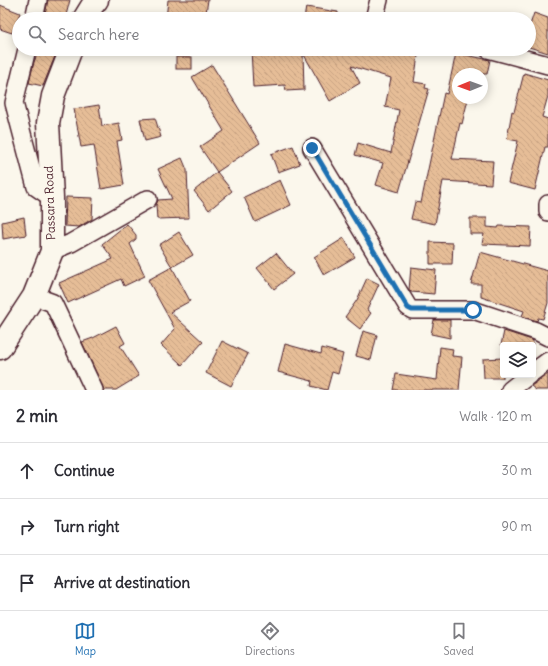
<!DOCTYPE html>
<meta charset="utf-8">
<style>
:root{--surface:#fff;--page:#f2f2f3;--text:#2b2b33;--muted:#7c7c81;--line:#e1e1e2;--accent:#1f6fb2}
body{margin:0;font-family:Delius,sans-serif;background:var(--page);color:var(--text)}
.controls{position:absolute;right:12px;bottom:12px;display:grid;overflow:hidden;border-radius:4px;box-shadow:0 2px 10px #0003}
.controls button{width:36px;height:36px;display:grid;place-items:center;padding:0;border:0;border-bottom:1px solid var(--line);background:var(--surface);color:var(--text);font:20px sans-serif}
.compass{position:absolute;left:452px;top:68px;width:36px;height:36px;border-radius:50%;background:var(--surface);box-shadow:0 2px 10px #0003;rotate:269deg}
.stop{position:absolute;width:12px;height:12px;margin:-9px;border:3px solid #1f6fb2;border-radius:50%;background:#fff}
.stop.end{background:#1f6fb2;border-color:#fff;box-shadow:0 1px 4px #0008}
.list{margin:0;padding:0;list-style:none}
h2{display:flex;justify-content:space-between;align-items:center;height:52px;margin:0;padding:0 16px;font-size:17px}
h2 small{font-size:13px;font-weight:400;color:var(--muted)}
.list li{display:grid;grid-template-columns:26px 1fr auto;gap:12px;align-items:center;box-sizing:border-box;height:56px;padding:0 16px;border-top:1px solid var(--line)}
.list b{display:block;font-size:15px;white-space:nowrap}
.list em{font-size:13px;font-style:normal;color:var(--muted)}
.icon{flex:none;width:22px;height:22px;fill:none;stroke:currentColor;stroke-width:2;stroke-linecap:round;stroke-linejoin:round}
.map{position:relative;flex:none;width:548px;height:390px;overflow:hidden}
.search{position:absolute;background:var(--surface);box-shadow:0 2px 10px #0003;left:12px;right:12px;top:12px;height:44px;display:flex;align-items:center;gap:10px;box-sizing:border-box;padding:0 14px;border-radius:22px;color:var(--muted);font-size:15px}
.sheet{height:220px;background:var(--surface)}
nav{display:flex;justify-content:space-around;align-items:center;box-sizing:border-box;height:56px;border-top:1px solid var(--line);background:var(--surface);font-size:11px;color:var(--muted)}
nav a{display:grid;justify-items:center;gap:2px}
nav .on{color:var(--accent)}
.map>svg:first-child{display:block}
.building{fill:url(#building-back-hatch);stroke:#4a1f2b}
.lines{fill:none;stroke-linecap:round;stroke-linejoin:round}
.minor-casing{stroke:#4a1f2b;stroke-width:20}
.highway-casing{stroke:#4a1f2b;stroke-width:25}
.minor{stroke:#fbf7ec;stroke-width:17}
.highway{stroke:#fbf7ec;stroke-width:22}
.route{stroke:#1f6fb2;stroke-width:5}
.labels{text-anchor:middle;stroke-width:3;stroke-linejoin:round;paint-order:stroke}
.street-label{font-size:12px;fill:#4a1f2b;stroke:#fbf7ec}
</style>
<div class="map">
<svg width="548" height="390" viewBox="0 0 548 390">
<defs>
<pattern id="building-back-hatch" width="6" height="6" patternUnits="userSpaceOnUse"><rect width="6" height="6" fill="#e6bd97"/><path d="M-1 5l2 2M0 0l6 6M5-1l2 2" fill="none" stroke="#c7a282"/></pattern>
</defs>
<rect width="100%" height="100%" fill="#fbf7ec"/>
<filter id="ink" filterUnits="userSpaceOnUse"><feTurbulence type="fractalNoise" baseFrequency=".025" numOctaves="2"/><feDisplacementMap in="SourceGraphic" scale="8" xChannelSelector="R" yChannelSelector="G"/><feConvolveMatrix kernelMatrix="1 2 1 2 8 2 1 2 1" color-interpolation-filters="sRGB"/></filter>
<g filter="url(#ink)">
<g class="building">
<path d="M 48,0 L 70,0 L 65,19 L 44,19 Z"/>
<path d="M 168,0 L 208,0 L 205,19 L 166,19 Z"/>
<path d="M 0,5 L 20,13 L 12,33 L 0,29 Z"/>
<path d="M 306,7 L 338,12 L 338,19 L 304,19 Z"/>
<path d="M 534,13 L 548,18 L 548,53 L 529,47 L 529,28 Z"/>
<path d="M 39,49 L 58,49 L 43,86 L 29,83 L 34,62 Z"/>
<path d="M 251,49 L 419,49 L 414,82 L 426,84 L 425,88 L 429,89 L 399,192 L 376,185 L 383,163 L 355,155 L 358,143 L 391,153 L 399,110 L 385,107 L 391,78 L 351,66 L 360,83 L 330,101 L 303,53 L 304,90 L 286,91 L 285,85 L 253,87 Z"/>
<path d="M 456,53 L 490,60 L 487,74 L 458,74 L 458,98 L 468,99 L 462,124 L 460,123 L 452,159 L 493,161 L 491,184 L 443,181 L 435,224 L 411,219 L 415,202 L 421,203 L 444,93 L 447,94 Z"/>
<rect x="176" y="57" width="16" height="12"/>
<path d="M 212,65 L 260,143 L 217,172 L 200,147 L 224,131 L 192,77 Z"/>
<path d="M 524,73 L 548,80 L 548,96 L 542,117 L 548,119 L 548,147 L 545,147 L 535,190 L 508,183 L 518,141 L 507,139 L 512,111 L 514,112 Z"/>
<path d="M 99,105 L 102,126 L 119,123 L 122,140 L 117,141 L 124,185 L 101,189 L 94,145 L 81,147 L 74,109 Z"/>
<path d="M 155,118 L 161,137 L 145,141 L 140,119 Z"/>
<path d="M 293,146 L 300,164 L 278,172 L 271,154 Z"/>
<path d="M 182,158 L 187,170 L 189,218 L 157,219 L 156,205 L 158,200 L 172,199 L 158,169 Z"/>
<path d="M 217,172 L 232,191 L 209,210 L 194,191 Z"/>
<path d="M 280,180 L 291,205 L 255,222 L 244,197 Z"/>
<path d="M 66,197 L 93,198 L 92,219 L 79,227 L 65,226 Z"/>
<path d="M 24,217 L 26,235 L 3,239 L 2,222 Z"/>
<path d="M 470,218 L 487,218 L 487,227 L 498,228 L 499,226 L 531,227 L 530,246 L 482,244 L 484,234 L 470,234 Z"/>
<path d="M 127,224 L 136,235 L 136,239 L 130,244 L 145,276 L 124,286 L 121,279 L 68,303 L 59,283 L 113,259 L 102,244 Z"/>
<path d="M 179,232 L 193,255 L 172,267 L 190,301 L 170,312 L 203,342 L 182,365 L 161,345 L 175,329 L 148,280 L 172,267 L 159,245 Z"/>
<path d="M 344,238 L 355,257 L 324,275 L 314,257 Z"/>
<path d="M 430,242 L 453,243 L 452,264 L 430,264 Z"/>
<path d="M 480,252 L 548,271 L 548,303 L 543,319 L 538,318 L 537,321 L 522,316 L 524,311 L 481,297 L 481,284 L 471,284 Z"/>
<path d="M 276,253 L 293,274 L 274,289 L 257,268 Z"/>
<path d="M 411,267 L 436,270 L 434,294 L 411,292 L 409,290 Z"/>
<path d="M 367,278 L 379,284 L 367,310 L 371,313 L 360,329 L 345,317 L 357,300 Z"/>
<path d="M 434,320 L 450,320 L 450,338 L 431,334 Z"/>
<path d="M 116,326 L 125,343 L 120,346 L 139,376 L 116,390 L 104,390 L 82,342 L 93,338 Z"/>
<path d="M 363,331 L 377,335 L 371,360 L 356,356 Z"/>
<path d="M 504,331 L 532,340 L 533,341 L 533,345 L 501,345 Z"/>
<path d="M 222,341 L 248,354 L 231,386 L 206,373 Z"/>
<path d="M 285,344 L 321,354 L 322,348 L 343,354 L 338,374 L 332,372 L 327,390 L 311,386 L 312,381 L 278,372 Z"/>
<path d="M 440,347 L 453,349 L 452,356 L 462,357 L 459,390 L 393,390 L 396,374 L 437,380 Z"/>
<path d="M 503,358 L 503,378 L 484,378 L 483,359 Z"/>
<path d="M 548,374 L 548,390 L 536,390 L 531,386 Z"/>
</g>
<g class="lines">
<defs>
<g id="minor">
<path d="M 379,0 L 375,15 L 379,19"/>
<path d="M 34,19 L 38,0"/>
<path d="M 27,49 L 14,103 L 36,187 L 52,198"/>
<path d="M 488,49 L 548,65"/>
<path d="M 312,148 L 408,307 L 412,310 L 473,310 L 536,331 L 548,337"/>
<path d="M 548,204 L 548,212"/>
<path d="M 52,251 L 71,243 L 148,199"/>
<path d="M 34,296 L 53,303 L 94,390"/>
<path d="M 533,372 L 548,361"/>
<path d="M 510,390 L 529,375"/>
</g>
<g id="highway">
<path d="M 84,19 L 92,6 L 97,0"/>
<path d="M 0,348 L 34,296 L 52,251 L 52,198 L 48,123 L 53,96 L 71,49"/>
</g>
</defs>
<use href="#minor" class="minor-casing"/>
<use href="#highway" class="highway-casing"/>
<use href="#minor" class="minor"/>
<use href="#highway" class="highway"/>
</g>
</g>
<g class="lines" filter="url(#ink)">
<path class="route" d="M 312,148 L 408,308 L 412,310 L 473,310"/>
</g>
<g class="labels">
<g class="street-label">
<text transform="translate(50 203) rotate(-92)" y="4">Passara Road</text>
</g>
</g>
</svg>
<div class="controls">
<button><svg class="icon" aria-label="layers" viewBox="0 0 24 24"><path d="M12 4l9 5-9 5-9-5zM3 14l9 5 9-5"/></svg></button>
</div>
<svg class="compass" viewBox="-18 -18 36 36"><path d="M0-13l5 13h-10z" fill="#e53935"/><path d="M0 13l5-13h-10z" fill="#7c7c81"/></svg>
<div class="stop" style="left:473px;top:310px"></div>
<div class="stop end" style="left:312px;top:148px"></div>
<div class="search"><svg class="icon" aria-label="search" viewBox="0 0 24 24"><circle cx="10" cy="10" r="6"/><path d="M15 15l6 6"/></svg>Search here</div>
</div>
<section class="sheet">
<h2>2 min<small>Walk · 120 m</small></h2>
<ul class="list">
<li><svg class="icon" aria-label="ahead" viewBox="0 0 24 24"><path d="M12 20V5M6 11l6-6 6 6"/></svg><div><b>Continue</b></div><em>30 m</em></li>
<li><svg class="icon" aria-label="right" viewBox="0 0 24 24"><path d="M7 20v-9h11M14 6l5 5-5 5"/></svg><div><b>Turn right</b></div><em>90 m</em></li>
<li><svg class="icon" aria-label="arrive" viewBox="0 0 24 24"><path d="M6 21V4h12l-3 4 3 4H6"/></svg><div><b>Arrive at destination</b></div></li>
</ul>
</section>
<nav>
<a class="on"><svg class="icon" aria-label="map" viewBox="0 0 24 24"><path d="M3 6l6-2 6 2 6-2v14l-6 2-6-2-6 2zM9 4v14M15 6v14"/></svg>Map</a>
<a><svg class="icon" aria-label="directions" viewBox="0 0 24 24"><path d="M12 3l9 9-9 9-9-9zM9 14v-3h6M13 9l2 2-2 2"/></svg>Directions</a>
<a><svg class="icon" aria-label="saved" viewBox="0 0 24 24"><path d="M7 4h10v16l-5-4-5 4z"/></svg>Saved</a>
</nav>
